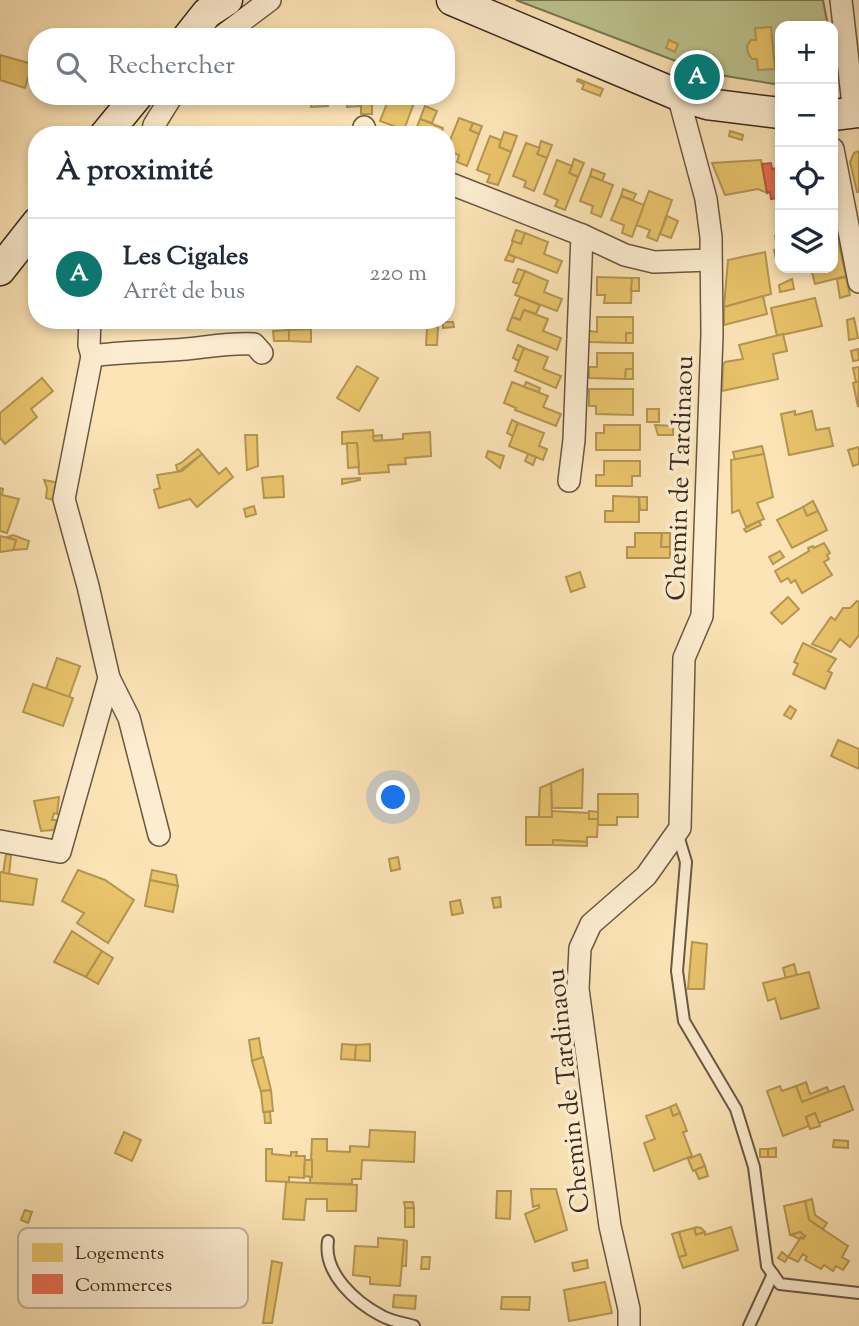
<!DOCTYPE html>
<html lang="fr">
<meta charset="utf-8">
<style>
:root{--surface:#fff;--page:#f6f6f7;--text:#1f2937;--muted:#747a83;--line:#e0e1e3;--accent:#0f766e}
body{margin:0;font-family:"Sorts Mill Goudy",serif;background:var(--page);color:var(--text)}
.controls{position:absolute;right:21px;top:21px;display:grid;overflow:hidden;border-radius:14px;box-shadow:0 4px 10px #0003}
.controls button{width:63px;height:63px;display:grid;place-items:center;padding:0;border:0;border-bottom:2px solid var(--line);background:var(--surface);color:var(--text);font:35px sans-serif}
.you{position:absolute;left:394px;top:798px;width:24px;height:24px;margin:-18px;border:5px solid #fff;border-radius:50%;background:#1a73e8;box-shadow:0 0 0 10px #1a73e833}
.badge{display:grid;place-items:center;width:46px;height:46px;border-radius:50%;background:var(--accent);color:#fff;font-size:23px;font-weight:700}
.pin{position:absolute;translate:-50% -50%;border:4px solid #fff;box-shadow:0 2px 7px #0006}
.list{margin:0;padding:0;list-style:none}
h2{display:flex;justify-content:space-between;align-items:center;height:91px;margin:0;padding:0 28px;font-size:30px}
h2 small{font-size:23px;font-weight:400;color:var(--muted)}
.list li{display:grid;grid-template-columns:46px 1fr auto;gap:21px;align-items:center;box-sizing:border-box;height:112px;padding:0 28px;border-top:2px solid var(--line)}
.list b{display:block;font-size:26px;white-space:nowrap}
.list p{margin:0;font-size:23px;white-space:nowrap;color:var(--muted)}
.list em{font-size:23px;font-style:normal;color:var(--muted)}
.icon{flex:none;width:38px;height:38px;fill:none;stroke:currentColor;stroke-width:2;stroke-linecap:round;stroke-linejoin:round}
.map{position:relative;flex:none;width:859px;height:1326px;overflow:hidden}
.search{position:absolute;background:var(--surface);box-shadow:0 4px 10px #0003;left:28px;top:28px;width:427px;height:77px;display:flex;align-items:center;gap:18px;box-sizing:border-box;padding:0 24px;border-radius:28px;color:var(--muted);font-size:26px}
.panel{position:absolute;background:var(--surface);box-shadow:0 4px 10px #0003;left:28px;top:126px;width:427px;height:203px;border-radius:28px}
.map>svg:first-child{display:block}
.green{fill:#bdc48f;stroke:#7a7756;stroke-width:2}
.homes{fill:#e9c46a;stroke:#b49653;stroke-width:2}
.shops{fill:#e76f51;stroke:#b25a41;stroke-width:2}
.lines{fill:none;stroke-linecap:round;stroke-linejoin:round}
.lane-casing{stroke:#695842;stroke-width:14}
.street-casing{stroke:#695842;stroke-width:24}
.secondary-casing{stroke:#382a1c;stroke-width:33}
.lane{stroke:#fdedd0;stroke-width:10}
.street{stroke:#fdedd0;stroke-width:21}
.secondary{stroke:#fdedd0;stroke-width:30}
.labels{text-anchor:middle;stroke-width:7;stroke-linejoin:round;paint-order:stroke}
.street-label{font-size:26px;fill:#382a1c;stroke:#fdedd0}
.key{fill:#fdedd0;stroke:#c2b29a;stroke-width:2}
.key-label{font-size:19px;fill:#382a1c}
</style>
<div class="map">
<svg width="859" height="1326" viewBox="0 0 859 1326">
<rect width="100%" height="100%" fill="#fce4b6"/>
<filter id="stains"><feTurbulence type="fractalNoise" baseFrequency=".00286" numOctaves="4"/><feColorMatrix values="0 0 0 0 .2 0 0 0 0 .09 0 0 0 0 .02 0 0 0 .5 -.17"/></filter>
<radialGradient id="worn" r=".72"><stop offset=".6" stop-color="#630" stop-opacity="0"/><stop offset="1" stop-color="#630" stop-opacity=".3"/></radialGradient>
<path class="green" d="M 516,0 L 823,0 L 828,26 L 780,26 L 780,83 L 774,84 L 707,73 Z"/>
<g class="homes">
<path d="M 825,23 L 826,26 L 792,26 Z"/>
<path d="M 771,27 L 775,69 L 758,70 L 757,59 L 752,59 L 748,53 L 747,46 L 751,40 L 756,40 L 755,28 Z"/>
<path d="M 669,40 L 678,44 L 675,52 L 666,48 Z"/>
<path d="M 0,55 L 32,64 L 25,88 L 0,80 Z"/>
<path d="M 578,79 L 603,89 L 600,96 L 582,89 L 584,84 L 577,81 Z"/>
<path d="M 336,96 L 336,99 L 328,99 L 328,106 L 311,107 L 311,96 Z"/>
<path d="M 347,96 L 372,96 L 372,114 L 361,114 L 361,106 L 347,107 Z"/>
<path d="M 390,96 L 406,96 L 405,99 L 414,103 L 402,135 L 392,132 L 394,126 L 380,121 Z"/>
<path d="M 406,96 L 417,96 L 414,103 L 405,99 Z"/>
<path d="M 425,106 L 437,111 L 432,123 L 420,119 Z"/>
<path d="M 459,118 L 473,123 L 470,130 L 479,134 L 467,166 L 457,162 L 459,155 L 446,150 Z"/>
<path d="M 420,119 L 443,128 L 441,135 L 414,135 Z"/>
<path d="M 473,123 L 482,126 L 479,134 L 470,130 Z"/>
<path d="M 730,131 L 743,135 L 742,140 L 729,136 Z"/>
<path d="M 504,132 L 517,136 L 511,152 L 499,147 Z"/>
<path d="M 490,136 L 501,140 L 499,147 L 511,152 L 498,185 L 487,182 L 490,175 L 477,170 Z"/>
<path d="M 541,141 L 552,145 L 547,158 L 537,154 Z"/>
<path d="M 526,143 L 540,148 L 537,154 L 547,158 L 534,191 L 524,187 L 526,181 L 513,176 Z"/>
<path d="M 859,151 L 859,192 L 857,192 L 850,162 L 854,153 Z"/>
<path d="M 574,159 L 584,163 L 578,177 L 569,173 Z"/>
<path d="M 557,160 L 572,166 L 569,173 L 578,177 L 565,210 L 555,206 L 558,200 L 544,194 Z"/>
<path d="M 761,160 L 767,193 L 758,189 L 725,195 L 712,163 Z"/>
<path d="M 592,169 L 605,174 L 602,181 L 590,176 Z"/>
<path d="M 590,176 L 613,185 L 601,217 L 591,213 L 593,206 L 580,201 Z"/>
<path d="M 623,189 L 636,194 L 633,200 L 621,196 Z"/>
<path d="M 649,191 L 672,200 L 657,241 L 647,237 L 650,230 L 636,225 Z"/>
<path d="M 621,196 L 644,205 L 632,237 L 622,233 L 624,225 L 611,220 Z"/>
<path d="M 667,216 L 678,221 L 671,238 L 660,234 Z"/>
<path d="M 516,230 L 525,233 L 521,244 L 512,241 Z"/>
<path d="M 525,233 L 548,242 L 544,254 L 562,261 L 557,273 L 508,254 L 513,241 L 521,244 Z"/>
<path d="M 780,234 L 780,246 L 777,247 L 775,236 Z"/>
<path d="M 837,235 L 846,276 L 815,284 L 811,268 L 833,268 L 833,236 Z"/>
<path d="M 780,248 L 780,258 L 776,259 L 774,250 Z"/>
<path d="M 765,252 L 771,294 L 724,307 L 728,260 Z"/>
<path d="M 508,254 L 515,257 L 513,262 L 505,260 Z"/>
<path d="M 518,269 L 525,271 L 520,284 L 513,282 Z"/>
<path d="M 525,271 L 548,281 L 544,292 L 562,299 L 557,311 L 515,295 Z"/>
<path d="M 597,277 L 632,278 L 631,303 L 604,303 L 605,295 L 597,295 Z"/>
<path d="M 846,277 L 850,295 L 840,298 L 837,279 Z"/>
<path d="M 632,278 L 639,278 L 639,291 L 631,291 Z"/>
<path d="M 792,279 L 794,289 L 780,292 L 779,285 Z"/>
<path d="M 763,296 L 767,314 L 724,325 L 724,307 Z"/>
<path d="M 520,297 L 540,305 L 536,314 L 524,310 L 520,320 L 512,317 Z"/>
<path d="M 815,298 L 822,326 L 777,336 L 771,308 Z"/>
<path d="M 524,310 L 548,319 L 543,331 L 561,338 L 557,350 L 507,330 L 512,317 L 520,320 Z"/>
<path d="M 597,317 L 633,317 L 633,333 L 626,333 L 626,343 L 589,342 L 589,331 L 597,332 Z"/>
<path d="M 854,318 L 858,338 L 849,340 L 847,320 Z"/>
<path d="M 443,322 L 453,322 L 454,327 L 443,328 Z"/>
<path d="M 427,327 L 438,327 L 437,345 L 426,345 Z"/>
<path d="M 311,329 L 311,342 L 289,341 L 289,330 Z"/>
<path d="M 289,330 L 289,341 L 274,341 L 273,331 Z"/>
<rect x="626" y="333" width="7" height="10"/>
<path d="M 783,334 L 787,351 L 773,354 L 778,379 L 722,391 L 723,365 L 725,362 L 743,359 L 739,345 Z"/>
<path d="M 518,345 L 524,348 L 519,361 L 513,358 Z"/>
<path d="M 524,348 L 548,357 L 543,369 L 561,376 L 556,388 L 515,371 Z"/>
<path d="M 858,349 L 859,360 L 853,361 L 851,351 Z"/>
<path d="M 597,353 L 633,353 L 633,369 L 626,369 L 625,379 L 589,378 L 589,367 L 597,367 Z"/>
<path d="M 357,366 L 378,378 L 359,411 L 337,398 Z"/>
<path d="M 859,367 L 859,382 L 856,382 L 853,368 Z"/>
<path d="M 626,369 L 633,369 L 633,379 L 625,379 Z"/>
<path d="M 42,378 L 53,391 L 31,409 L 37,417 L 5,444 L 0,438 L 0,413 Z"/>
<path d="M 512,382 L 548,396 L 543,407 L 561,414 L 556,426 L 515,410 L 516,408 L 504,403 Z"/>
<path d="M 526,382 L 540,388 L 539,392 L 524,387 Z"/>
<path d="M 856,382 L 859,382 L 858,407 L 853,383 Z"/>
<path d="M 589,389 L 633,389 L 633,415 L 596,414 L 596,406 L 589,406 Z"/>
<rect x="647" y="409" width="12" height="13"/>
<path d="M 795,411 L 795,415 L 812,411 L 816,430 L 829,428 L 833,446 L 789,455 L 781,414 Z"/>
<path d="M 512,420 L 518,423 L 513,436 L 507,433 Z"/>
<path d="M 518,423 L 544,433 L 539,446 L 547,449 L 543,460 L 509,446 Z"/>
<path d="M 604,425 L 640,425 L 640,450 L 596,450 L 596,433 L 604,433 Z"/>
<path d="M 655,425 L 673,426 L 673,435 L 658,435 Z"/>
<path d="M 373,430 L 374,441 L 403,439 L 403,434 L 430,432 L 431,456 L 405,458 L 406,464 L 388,465 L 389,472 L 359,474 L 357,443 L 342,444 L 342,432 Z"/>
<path d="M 245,435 L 257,435 L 258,466 L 247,470 Z"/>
<path d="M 382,435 L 382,440 L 374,441 L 373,436 Z"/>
<path d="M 347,443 L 357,443 L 359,467 L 348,468 Z"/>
<path d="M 762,446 L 764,454 L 735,460 L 733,452 Z"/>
<path d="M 859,447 L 859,464 L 853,466 L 848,450 Z"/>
<path d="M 198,449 L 202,454 L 178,472 L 176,465 L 181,463 Z"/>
<path d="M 488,451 L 504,456 L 500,468 L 486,457 Z"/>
<path d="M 202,454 L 219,474 L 226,468 L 233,477 L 197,507 L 190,499 L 159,508 L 154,490 L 160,488 L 157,475 L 182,471 Z"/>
<path d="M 528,454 L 536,457 L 533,465 L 525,461 Z"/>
<path d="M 764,454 L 773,497 L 757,503 L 764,519 L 746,527 L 739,510 L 732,513 L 731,460 Z"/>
<path d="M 604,461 L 640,461 L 640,476 L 632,476 L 632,486 L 596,486 L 596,475 L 604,475 Z"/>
<path d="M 283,476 L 284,497 L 264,498 L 262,478 Z"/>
<path d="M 360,478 L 360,480 L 342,484 L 342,479 Z"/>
<path d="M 44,480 L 60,483 L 57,501 L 46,498 L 47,488 Z"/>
<path d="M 0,488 L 3,489 L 2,495 L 19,499 L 7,533 L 0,531 Z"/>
<path d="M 613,496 L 639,497 L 639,522 L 605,522 L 605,511 L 613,511 Z"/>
<path d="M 639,497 L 647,497 L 647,510 L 640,510 Z"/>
<path d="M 813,501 L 818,511 L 807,516 L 803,507 Z"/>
<path d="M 254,506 L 256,514 L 246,517 L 244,509 Z"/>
<path d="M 803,507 L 807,516 L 818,511 L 827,530 L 792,548 L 777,520 Z"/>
<path d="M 759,521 L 761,525 L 746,532 L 744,529 Z"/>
<path d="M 635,533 L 662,533 L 661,547 L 670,547 L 670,558 L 627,558 L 627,547 L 635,547 Z"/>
<path d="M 662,533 L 670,533 L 670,547 L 661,547 Z"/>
<path d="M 13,535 L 29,541 L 27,549 L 13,550 L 16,540 L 7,537 Z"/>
<path d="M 0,536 L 16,540 L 13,550 L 0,552 Z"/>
<path d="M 824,543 L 830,553 L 827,555 L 829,559 L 824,562 L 832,575 L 802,593 L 795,580 L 791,583 L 788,578 L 781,582 L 775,571 L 809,551 L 808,548 L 813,546 L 814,548 Z"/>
<path d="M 780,551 L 784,557 L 773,564 L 769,557 Z"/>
<path d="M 580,572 L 585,587 L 571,592 L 566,577 Z"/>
<path d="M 788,597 L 799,609 L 782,624 L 771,613 Z"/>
<path d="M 857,601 L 859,602 L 859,635 L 850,647 L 840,639 L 831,652 L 812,644 L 831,617 L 835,620 L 843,608 L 850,608 Z"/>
<path d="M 803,643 L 836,659 L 828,671 L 832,673 L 825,689 L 793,674 L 798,664 L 794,662 Z"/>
<path d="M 57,658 L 80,666 L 69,697 L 46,689 Z"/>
<path d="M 33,684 L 73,698 L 63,726 L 23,712 Z"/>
<path d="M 790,706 L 796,710 L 791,719 L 784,715 Z"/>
<path d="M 838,740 L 859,749 L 859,769 L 831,756 Z"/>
<path d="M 583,769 L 582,808 L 552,808 L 551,783 Z"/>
<path d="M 551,783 L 552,817 L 539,817 L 540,788 Z"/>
<path d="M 598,794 L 638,794 L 638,817 L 617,817 L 617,825 L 598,825 Z"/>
<path d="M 59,797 L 57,814 L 54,813 L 52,820 L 57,820 L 54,830 L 41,831 L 34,801 Z"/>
<path d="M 552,811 L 589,813 L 589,819 L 598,819 L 597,837 L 587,837 L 587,842 L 553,840 L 553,845 L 526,845 L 526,817 L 552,817 Z"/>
<path d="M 589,811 L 598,812 L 598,819 L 589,819 Z"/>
<path d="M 553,840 L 587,842 L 587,846 L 553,845 Z"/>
<path d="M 6,854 L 11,855 L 9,875 L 3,874 Z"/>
<path d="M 398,857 L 400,869 L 391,871 L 389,859 Z"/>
<path d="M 78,870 L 105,880 L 134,900 L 108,943 L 77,923 L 84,913 L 62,901 Z"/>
<path d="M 152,870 L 176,875 L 178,886 L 150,880 Z"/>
<path d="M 0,872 L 37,879 L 33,905 L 0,901 Z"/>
<path d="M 150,880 L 178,886 L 173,912 L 145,906 Z"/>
<path d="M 500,897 L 501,907 L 494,908 L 492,898 Z"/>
<path d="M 460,900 L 463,913 L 452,915 L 450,902 Z"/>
<path d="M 72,931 L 102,951 L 86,977 L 54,962 Z"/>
<path d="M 692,942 L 707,944 L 704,989 L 688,989 Z"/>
<path d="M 102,951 L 113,958 L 98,984 L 86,977 Z"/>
<path d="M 794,964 L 797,975 L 786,979 L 783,968 Z"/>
<path d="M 809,972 L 819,1008 L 781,1019 L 775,998 L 768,1001 L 763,983 Z"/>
<path d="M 259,1038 L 262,1058 L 252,1061 L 249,1040 Z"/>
<path d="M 342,1044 L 356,1045 L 355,1060 L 341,1059 Z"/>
<path d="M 370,1044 L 370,1061 L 355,1060 L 356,1045 Z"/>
<path d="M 263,1057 L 271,1090 L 261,1092 L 252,1061 Z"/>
<path d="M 806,1082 L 810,1094 L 827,1087 L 829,1092 L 802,1102 L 796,1086 Z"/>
<path d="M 780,1086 L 782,1091 L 796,1086 L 802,1102 L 844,1086 L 853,1110 L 819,1123 L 815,1113 L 806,1117 L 809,1126 L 783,1136 L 767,1091 Z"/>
<path d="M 271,1090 L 273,1111 L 263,1112 L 261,1091 Z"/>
<path d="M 676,1104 L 680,1113 L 673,1116 L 670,1107 Z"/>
<path d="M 670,1107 L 673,1116 L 680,1113 L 687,1131 L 683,1132 L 692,1156 L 654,1171 L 644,1143 L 655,1139 L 646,1116 Z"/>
<path d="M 264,1112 L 270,1112 L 271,1123 L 265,1123 Z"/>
<path d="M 815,1113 L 820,1126 L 810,1129 L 806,1117 Z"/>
<path d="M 370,1130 L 415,1132 L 414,1162 L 362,1160 L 361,1179 L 352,1179 L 352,1184 L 310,1183 L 312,1139 L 327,1139 L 327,1151 L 350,1152 L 350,1146 L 369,1147 Z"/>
<path d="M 124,1132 L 141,1140 L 132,1161 L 115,1153 Z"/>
<path d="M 834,1140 L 848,1141 L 848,1148 L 833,1147 Z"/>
<path d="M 776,1148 L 776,1157 L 768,1157 L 768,1149 Z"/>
<path d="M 266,1149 L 272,1149 L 272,1154 L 291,1156 L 291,1152 L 297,1152 L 296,1156 L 305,1156 L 304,1178 L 289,1177 L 289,1182 L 266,1181 Z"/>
<rect x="760" y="1149" width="8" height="8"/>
<path d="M 700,1154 L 705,1166 L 693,1171 L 688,1159 Z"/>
<path d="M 305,1160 L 312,1160 L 312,1177 L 304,1176 Z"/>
<path d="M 705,1166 L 708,1176 L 699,1179 L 695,1170 Z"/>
<path d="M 286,1182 L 357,1185 L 356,1211 L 327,1211 L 327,1199 L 306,1199 L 304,1220 L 283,1219 Z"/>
<path d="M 531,1189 L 556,1189 L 567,1230 L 535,1242 L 525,1214 L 539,1208 L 539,1205 L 533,1207 Z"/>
<path d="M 497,1191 L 511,1191 L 510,1219 L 496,1218 Z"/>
<path d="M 812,1199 L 815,1215 L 827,1223 L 823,1229 L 809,1220 L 805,1201 Z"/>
<path d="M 805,1201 L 809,1220 L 848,1246 L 842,1257 L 849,1261 L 843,1270 L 836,1266 L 833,1271 L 824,1265 L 821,1269 L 805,1260 L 807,1257 L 803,1254 L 798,1262 L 788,1257 L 801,1237 L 803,1239 L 805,1236 L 800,1232 L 790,1235 L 784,1206 Z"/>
<path d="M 404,1202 L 413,1202 L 414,1208 L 405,1208 Z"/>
<rect x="405" y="1208" width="9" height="19"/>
<path d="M 25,1210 L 32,1212 L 28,1223 L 21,1220 Z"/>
<path d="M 696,1227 L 701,1228 L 705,1232 L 696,1235 L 694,1228 Z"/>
<path d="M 731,1227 L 738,1250 L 683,1268 L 679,1257 L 686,1255 L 679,1232 L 694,1228 L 696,1235 L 705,1232 L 705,1235 Z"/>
<path d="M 679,1232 L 686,1255 L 679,1257 L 672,1234 Z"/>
<path d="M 800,1232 L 805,1236 L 803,1239 L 801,1237 L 799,1239 L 791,1235 Z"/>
<path d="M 378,1238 L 404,1240 L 400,1286 L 370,1284 L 370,1277 L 353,1275 L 355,1246 L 378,1247 Z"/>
<path d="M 404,1240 L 407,1241 L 406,1266 L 402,1266 Z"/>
<path d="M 782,1252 L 788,1257 L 785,1262 L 778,1258 Z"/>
<path d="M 422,1257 L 430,1257 L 429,1269 L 421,1269 Z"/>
<path d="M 587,1260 L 588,1268 L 574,1271 L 572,1263 Z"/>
<path d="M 272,1261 L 282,1263 L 272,1323 L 263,1323 Z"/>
<path d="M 605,1282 L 612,1313 L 569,1321 L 564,1290 Z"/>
<path d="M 394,1295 L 416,1296 L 415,1309 L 393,1307 Z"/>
<path d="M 502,1297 L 530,1297 L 529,1310 L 501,1309 Z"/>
</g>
<path class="shops" d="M 771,163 L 772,169 L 780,167 L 780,206 L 778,198 L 771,199 L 770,192 L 767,193 L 762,164 Z"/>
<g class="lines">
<defs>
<g id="lane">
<path d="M 677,832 L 686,862 L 677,971 L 684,1021 L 736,1109 L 754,1167 L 767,1266 L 780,1284 L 859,1293"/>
<path d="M 328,1241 C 323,1273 355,1302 382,1316 C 391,1321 404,1323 414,1326"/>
<path d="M 749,1326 L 773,1274"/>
</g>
<g id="street">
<path d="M 841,0 L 854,113"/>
<path d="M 221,37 L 270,0"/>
<path d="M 364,127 L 367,135"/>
<path d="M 152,135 L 154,125 L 172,96"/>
<path d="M 833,149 L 859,282"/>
<path d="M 446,182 L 582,235"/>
<path d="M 90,320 L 89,345 L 92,356 C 119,352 145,352 173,350 C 200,349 226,342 254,344 L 262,353"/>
<path d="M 569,481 L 574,440 L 582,235 L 625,255 L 654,262 L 710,260"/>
<path d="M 109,678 L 129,718 L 159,835"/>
<path d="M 0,841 L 60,852 L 109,678 L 88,586 L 64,499 L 92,356"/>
<path d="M 629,1326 L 629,1309 L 610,1226 L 578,989 L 580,948 L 591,924 L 646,876 L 680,828 L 684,658 L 702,616 L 712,334 L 711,237 L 706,199 L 678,95"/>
</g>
<g id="secondary">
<path d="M 452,0 L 678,95 L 707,104 L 780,113"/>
<path d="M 188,37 L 207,13 L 227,0"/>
<path d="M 833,115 L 859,112"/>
<path d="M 105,135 L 137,96"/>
<path d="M 0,270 L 37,223"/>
</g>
</defs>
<use href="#lane" class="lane-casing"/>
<use href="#street" class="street-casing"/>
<use href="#secondary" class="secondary-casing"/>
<use href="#lane" class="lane"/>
<use href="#street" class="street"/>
<use href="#secondary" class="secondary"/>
</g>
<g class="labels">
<g class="street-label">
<text transform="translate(679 478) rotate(-88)" y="9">Chemin de Tardinaou</text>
<text transform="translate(567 1091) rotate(-96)" y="9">Chemin de Tardinaou</text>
</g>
</g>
<rect x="18" y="1228" width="230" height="80" rx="10" class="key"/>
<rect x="32" y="1243" width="31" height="19" fill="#e9c46a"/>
<rect x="32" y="1274" width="31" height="20" fill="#e76f51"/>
<g class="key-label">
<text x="75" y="1259">Logements</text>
<text x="75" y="1291">Commerces</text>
</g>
<rect width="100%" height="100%" filter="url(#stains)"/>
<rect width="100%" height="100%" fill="url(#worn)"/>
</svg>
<div class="controls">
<button>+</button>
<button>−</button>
<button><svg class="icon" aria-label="locate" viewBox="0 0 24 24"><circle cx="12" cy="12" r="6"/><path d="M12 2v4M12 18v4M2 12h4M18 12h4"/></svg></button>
<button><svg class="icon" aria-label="layers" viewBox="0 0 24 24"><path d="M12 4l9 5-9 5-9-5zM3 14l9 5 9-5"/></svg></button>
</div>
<div class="you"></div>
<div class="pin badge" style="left:697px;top:77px">A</div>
<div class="search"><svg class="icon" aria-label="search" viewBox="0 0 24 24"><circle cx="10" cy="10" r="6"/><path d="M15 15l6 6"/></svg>Rechercher</div>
<section class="panel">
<h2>À proximité<small></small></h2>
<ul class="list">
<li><span class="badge">A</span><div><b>Les Cigales</b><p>Arrêt de bus</p></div><em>220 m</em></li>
</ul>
</section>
</div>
